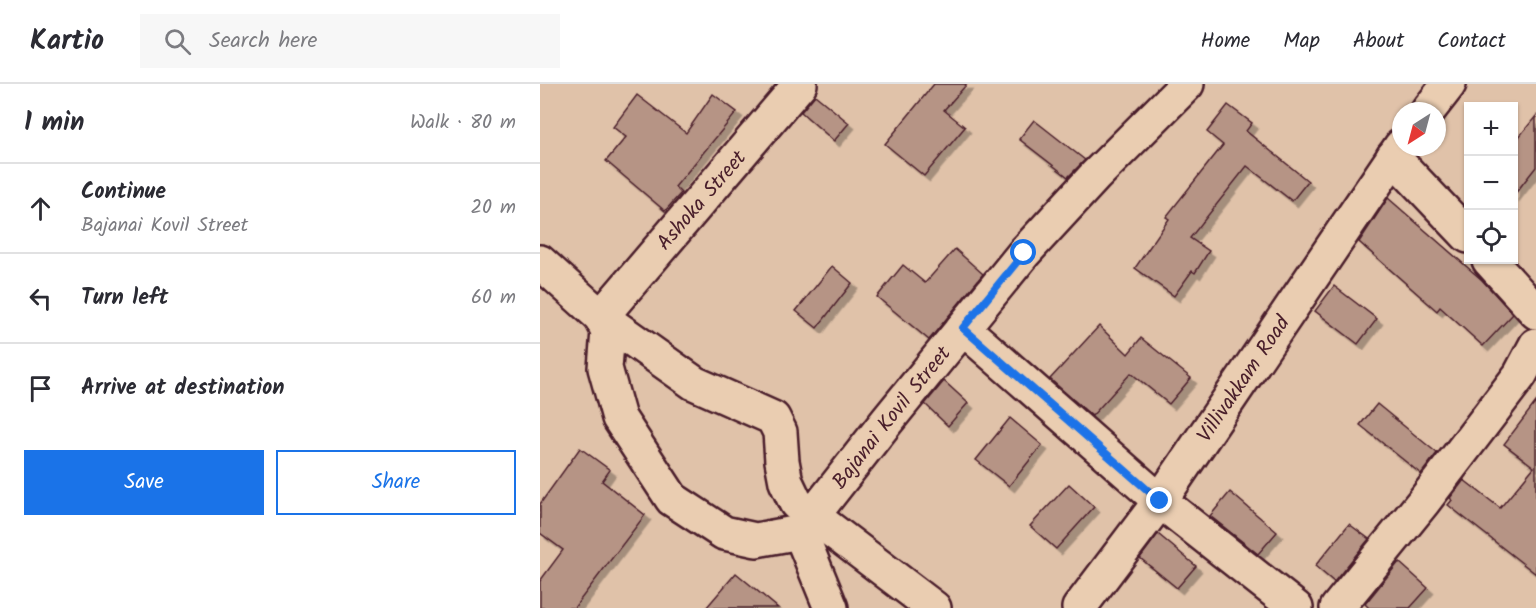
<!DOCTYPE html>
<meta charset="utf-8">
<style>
:root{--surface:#fff;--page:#f7f7f7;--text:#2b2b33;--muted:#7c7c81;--line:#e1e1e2;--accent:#1a73e8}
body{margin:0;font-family:Kalam,sans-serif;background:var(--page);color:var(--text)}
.controls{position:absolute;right:18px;top:18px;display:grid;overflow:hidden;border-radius:0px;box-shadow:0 2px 4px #0004}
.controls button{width:54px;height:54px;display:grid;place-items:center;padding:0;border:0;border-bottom:2px solid var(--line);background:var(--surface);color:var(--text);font:30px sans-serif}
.compass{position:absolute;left:852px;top:18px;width:54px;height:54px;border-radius:50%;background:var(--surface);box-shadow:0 2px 4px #0004;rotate:216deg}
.stop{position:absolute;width:18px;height:18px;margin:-14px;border:4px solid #1a73e8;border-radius:50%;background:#fff}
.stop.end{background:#1a73e8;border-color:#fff;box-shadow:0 2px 6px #0008}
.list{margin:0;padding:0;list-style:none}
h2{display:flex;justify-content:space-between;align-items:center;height:78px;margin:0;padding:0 24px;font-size:26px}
h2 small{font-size:20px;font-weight:400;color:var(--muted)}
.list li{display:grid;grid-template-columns:39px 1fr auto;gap:18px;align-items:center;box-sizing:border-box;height:90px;padding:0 24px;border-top:2px solid var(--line)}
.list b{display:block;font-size:22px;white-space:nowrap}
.list p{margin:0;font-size:20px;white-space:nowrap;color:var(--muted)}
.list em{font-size:20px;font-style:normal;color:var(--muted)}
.actions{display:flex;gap:12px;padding:18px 24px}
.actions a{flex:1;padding:14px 0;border:2px solid var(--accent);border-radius:0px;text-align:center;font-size:21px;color:var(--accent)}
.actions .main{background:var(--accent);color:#fff}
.icon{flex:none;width:33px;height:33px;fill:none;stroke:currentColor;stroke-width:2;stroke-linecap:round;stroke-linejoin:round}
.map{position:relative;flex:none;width:996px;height:524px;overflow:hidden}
header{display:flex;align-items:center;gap:36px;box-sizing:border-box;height:84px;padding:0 30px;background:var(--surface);border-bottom:2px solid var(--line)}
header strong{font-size:28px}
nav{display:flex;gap:33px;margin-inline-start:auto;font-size:21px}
.search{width:420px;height:54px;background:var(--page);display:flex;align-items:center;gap:15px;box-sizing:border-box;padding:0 21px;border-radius:0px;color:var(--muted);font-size:22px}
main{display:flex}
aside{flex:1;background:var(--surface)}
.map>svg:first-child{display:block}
.building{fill:#b69485;stroke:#4a1f2b;stroke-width:1.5;filter:url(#shadow)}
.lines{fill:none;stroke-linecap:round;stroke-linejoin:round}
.minor-casing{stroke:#4a1f2b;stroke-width:38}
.tertiary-casing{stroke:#4a1f2b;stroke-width:38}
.minor{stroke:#eacdb1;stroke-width:33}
.tertiary{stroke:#eacdb1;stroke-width:33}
.route{stroke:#1a73e8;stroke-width:8}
.labels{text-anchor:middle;stroke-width:6;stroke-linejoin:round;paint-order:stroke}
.street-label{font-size:21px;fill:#4a1f2b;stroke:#eacdb1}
</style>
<header>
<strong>Kartio</strong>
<div class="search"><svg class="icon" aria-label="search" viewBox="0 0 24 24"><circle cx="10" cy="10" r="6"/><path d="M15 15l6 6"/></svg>Search here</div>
<nav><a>Home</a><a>Map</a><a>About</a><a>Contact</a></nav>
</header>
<main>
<aside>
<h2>1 min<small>Walk · 80 m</small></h2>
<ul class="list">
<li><svg class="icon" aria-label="ahead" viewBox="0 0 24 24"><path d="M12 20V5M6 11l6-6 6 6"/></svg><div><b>Continue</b><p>Bajanai Kovil Street</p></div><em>20 m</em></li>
<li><svg class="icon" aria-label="left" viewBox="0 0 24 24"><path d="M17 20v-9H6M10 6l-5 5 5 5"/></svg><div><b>Turn left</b></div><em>60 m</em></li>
<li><svg class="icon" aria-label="arrive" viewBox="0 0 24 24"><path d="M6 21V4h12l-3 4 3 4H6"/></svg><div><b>Arrive at destination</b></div></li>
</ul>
<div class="actions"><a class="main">Save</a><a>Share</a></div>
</aside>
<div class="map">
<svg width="996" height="524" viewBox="0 0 996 524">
<defs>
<filter id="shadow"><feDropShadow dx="5.5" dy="5.5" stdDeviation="0" flood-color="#0004"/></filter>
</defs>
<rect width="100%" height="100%" fill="#e0c2a9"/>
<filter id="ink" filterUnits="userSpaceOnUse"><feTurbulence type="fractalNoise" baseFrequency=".0167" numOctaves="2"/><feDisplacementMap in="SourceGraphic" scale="12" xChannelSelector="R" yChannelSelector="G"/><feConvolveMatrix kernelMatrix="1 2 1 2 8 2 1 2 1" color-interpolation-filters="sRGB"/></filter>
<g filter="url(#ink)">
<g class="building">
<path d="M 394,0 L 427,0 L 404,26 L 425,43 L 384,92 L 345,60 Z"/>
<path d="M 173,10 L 197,28 L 135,103 L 141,109 L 125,127 L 66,77 L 86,53 L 73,43 L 97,11 L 146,49 Z"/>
<path d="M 275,11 L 309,39 L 294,57 L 261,28 Z"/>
<path d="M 688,21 L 712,39 L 706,47 L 768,97 L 752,117 L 707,82 L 650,154 L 669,167 L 655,189 L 652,187 L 634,212 L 595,184 L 629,135 L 626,133 L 683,61 L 667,48 Z"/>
<path d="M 996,32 L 996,83 L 974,111 L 974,59 Z"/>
<path d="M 494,36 L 545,76 L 528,93 L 479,55 Z"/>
<path d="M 848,114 L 942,196 L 973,230 L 943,262 L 900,223 L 897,227 L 819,158 Z"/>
<path d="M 415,165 L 443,190 L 389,256 L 337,213 L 363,181 L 385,199 Z"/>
<path d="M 292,182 L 312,199 L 277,244 L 256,227 Z"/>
<path d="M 794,202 L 837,235 L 818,260 L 775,227 Z"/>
<path d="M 559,242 L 588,270 L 601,254 L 651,294 L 629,320 L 591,289 L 552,332 L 510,295 Z"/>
<path d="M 404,297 L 428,319 L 408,342 L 385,320 Z"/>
<path d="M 996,318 L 996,490 L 908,421 L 912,416 L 910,414 L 924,396 L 960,424 L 994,383 L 964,360 Z"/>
<path d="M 837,320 L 897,369 L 881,390 L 820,341 Z"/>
<path d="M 470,334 L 502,361 L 469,402 L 436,376 Z"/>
<path d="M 40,364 L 70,386 L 62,397 L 105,431 L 34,524 L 0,524 L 0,497 L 23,466 L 0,449 L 0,420 Z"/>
<path d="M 529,400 L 554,423 L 516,465 L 490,442 Z"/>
<path d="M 690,408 L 737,448 L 718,470 L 670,432 Z"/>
<path d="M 809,440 L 829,455 L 794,498 L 775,482 Z"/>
<path d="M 618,450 L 656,482 L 637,504 L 600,474 Z"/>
<path d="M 859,478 L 888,504 L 870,524 L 829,524 L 825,520 Z"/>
<path d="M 196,489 L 238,524 L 166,524 Z"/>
</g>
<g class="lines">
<defs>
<g id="minor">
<path id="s1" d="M 260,0 L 61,233 L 68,247 L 65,284 L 79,334 L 132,415 L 184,449 L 216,456 L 260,448 L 347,337 L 484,169 L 555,92 L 647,0"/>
<path d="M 853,73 L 928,152"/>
<path d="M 949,176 L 996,228"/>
<path d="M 0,178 L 61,233 L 154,299 L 233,334 L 240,348 L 242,377 L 246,398 L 256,419 L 394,524"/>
<path d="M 423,244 L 620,417 L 756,524"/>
<path d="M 260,448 L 291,524"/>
<path d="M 797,524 L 884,417 L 980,291 L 996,261"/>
</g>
<g id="tertiary">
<path d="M 888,27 L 909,0"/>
<path id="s2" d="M 539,524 L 620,417 L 861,62"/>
</g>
</defs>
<use href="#minor" class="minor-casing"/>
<use href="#tertiary" class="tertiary-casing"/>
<use href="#minor" class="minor"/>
<use href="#tertiary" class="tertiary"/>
</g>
</g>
<g class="lines" filter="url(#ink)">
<path class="route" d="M 484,169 L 423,244 L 620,417"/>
</g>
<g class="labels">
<g class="street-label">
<text transform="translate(161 116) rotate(-49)" y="7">Ashoka Street</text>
<text dy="7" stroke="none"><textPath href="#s2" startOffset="282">Villivakkam Road</textPath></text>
<text dy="7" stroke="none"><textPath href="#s1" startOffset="794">Bajanai Kovil Street</textPath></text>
</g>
</g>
</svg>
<div class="controls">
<button>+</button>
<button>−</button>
<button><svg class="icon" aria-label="locate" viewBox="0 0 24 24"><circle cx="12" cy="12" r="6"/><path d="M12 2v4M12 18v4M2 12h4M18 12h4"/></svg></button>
</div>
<svg class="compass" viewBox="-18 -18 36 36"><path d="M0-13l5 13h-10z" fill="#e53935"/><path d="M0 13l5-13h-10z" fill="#7c7c81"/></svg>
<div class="stop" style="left:484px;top:169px"></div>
<div class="stop end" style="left:620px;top:417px"></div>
</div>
</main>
